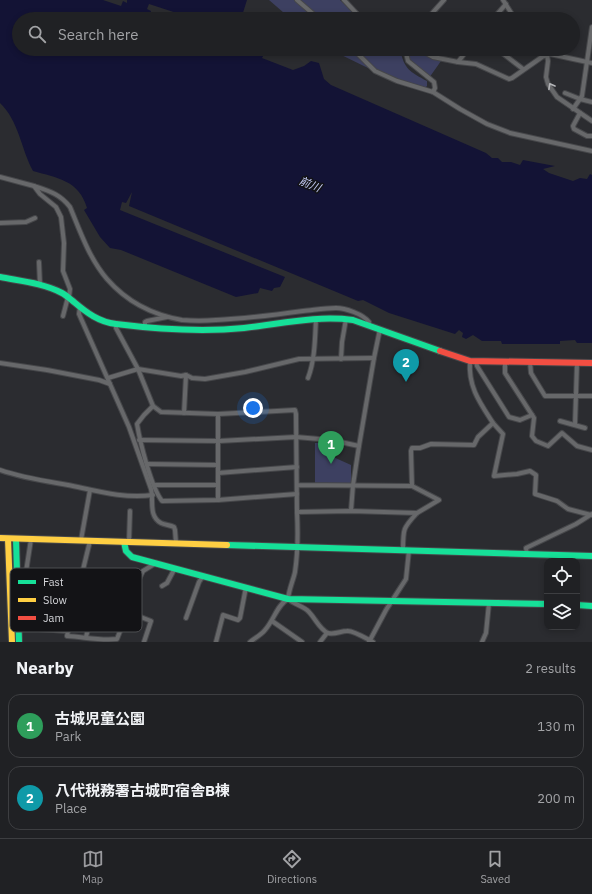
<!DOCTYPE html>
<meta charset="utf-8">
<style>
:root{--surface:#202124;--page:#2d2e31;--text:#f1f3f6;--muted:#a2a3a6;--line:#3d3e41;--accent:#9a9a9e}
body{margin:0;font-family:"IBM Plex Sans","Noto Sans JP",sans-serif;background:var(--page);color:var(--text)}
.controls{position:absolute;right:12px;bottom:12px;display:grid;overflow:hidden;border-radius:8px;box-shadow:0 2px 6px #0003}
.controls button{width:36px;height:36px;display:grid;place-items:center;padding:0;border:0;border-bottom:1px solid var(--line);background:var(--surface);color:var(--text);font:20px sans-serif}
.you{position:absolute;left:253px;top:408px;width:14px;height:14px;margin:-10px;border:3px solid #fff;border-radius:50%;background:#1a73e8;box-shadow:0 0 0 6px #1a73e833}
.badge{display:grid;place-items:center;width:26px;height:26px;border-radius:50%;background:var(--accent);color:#fff;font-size:13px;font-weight:700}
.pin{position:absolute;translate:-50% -33px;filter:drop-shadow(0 1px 2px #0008)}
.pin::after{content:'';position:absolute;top:21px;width:14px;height:12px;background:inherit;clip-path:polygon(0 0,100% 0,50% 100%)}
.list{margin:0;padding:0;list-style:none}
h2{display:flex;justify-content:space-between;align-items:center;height:52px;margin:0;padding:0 16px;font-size:17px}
h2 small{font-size:13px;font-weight:400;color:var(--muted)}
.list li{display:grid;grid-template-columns:26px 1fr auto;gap:12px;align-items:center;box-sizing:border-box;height:64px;margin:0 8px 8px;padding:0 8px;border:1px solid var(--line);border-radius:12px}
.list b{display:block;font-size:15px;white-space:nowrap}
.list p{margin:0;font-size:13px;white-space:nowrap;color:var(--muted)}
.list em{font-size:13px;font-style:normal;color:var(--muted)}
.icon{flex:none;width:22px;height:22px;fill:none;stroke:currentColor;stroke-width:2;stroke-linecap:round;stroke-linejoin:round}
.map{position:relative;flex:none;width:592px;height:642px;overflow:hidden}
.search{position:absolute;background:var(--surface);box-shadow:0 2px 6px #0003;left:12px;right:12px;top:12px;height:44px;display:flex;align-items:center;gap:10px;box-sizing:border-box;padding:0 14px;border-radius:22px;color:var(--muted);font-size:15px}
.sheet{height:196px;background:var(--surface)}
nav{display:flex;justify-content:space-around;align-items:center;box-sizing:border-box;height:56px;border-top:1px solid var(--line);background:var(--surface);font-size:11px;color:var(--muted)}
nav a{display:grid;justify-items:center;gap:2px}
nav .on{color:var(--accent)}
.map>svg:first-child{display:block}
.green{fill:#3d4061}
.water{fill:#131335}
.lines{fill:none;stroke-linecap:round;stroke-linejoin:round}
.street-casing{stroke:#46474a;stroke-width:6}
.fast-casing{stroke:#46474a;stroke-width:8}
.slow-casing{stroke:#46474a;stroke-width:8}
.jam-casing{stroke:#46474a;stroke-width:8}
.street{stroke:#67686a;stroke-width:4}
.fast{stroke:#16e098;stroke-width:6}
.slow{stroke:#ffcf43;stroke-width:6}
.jam{stroke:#f24e42;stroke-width:6}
.oneway{stroke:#b4b5b8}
.labels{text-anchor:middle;stroke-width:3;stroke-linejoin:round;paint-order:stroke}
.water-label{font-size:11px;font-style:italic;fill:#c3c9f4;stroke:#131316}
.key{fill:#131316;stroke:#4d4e51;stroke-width:1}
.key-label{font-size:11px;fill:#d5d6da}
</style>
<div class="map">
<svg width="592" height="642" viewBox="0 0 592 642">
<rect width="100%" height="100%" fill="#2b2c30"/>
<g class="green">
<path d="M 269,0 L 340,0 L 360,19 L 291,19 Z"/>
<path d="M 329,49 L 400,49 C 404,69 410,72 427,81 L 427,86 L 425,88 L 418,87 L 368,68 Z"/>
<path d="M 405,49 L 418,49 L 432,58 L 441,61 L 429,78 L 411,64 Z"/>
<path d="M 330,442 L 331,456 L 351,465 L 351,483 L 315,484 L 315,443 Z"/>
</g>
<path class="water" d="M 0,0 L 103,0 L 121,6 L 123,1 L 127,3 L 127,0 L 247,0 L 241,19 L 195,19 L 149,4 L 147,9 L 151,11 L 150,16 L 159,19 L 19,19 L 19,49 L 262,49 L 265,52 L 262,58 L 293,70 L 304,66 L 311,61 L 319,63 L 324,79 L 331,85 L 486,153 L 492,158 L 498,158 L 502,162 L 511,162 L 520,165 L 523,160 L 555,166 L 543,169 L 549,173 L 573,181 L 580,178 L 587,179 L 590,174 L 592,175 L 592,343 L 577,343 L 575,340 L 560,341 L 560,344 L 502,344 L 501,341 L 482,341 L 473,335 L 466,339 L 462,337 L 463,333 L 459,330 L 455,334 L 389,313 L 363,300 L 358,301 L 129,206 L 132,192 L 126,203 L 122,202 L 120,210 L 285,277 L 280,287 L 274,288 L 272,291 L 260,288 L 258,293 L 236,297 L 121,250 L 110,248 L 100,237 L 84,210 L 87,208 C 79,180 57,178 33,171 C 21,149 19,121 0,103 Z"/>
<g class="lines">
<defs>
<g id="street">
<path d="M 297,0 L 319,19"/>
<path d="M 344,0 L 359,16 L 365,19"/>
<path d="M 503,0 L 515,19"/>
<path d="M 427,19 L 444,0"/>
<path d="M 493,19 L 506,4"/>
<path d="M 353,49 L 375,71 L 397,81 L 433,92 L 460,109 L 487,124 L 510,133 L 592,151"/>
<path d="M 405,49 L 408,61 L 434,82 L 435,88 L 433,92"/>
<path d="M 419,49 L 433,57 L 458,62 L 468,49"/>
<path d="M 497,49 L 523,69"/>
<path d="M 538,49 L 547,55 L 548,61 L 546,77 L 548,84 L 557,97 L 592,121"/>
<path d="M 458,62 L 476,64 L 509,79 L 512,78 L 542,57 L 550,54 L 592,63"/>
<path d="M 565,93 L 580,99 L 592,102"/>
<path d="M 573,109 L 582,96 L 592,27"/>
<path d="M 580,113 L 573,126 L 574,129 L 587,136 L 592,136"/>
<path d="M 0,177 L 34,186 L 40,194 L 56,207 L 61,217 L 64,243 L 63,271 L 70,289 L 69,297"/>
<path d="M 34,186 C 49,191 60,194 70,207 C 80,231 89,258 107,279 C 127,302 153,315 182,320 C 193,321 205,321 216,320 C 245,319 274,315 303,311 C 314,310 325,308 336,308 C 345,308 363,314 369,322 L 368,325"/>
<path d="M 0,223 L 26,222 L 35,218"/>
<path d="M 39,262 L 40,285"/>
<path d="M 80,307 L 79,314 L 129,427 L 151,489 C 154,500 148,516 161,523 C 165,525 170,525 174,527 L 175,530 L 176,543"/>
<path d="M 63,316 L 68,297"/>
<path d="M 116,324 L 116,328 L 138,369 L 153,406 L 161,412 L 218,414 L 295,410 L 296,414 L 297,512 L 351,511 L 417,513 L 439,500 L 412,486 L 297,485"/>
<path d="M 145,326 L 145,322 L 147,321 L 167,317"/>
<path d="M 341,359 L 342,342 L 346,319"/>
<path d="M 476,361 L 477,366 L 509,417 L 520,420 L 532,415"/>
<path d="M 505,362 L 505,373 L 534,418 L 532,436 L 536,441 L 548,446 L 562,433 L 577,446 L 592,450"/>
<path d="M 530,362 L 531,373 L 545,396 L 592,396"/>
<path d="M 0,363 L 47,370 L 99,380 L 110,384"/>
<path d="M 186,375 L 192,378 L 205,379 L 245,372 L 299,359 L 374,358"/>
<path d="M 108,378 L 138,369 L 181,376 L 186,375 L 184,413"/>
<path d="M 308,378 C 315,360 315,338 316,319"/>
<path d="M 153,406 L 144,415 L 137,424 C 140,442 151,487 162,501 L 218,500 L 218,414"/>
<path d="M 560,421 L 585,428"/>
<path d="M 493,423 L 503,434 L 494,476 L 517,474 L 530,471 L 536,475 L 535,494 L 557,501 L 568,509 L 591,515"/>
<path d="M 575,425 L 577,363"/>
<path d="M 139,440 L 219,441 L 296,437 L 331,440 L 359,446 L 353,485 L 351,511"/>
<path d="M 359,446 L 374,358 L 380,329"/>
<path d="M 147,464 L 218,465"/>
<path d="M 0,470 C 23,478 45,481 68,485 C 97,491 124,499 153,495"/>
<path d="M 218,473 L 297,467"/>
<path d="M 154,485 L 218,485"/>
<path d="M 412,486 L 411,451 L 412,448 L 420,448 L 431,444 L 474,445 L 478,437 L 493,423 C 480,403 468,387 470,361"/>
<path d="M 218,500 L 297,494"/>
<path d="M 31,539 C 27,568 20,599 23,628 L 68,631 L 67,636 C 84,637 101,641 117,639 L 131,603 L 137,583 L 143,571 L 156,563"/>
<path d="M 81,540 L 90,490"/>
<path d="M 129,542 L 130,511"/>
<path d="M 403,550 C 403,529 403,528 417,513"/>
<path d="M 527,554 L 526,548 L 576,524 L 592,514"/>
<path d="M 162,586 L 167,583 L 175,568"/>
<path d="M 288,599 C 295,605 304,606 309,612 C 315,618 320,630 328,633 C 334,635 341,631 347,631 C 353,630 367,639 373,642"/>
<path d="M 128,612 L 151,621 L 144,642"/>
<path d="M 186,618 L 199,582 L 203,576"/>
<path d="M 272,621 L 302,642"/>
<path d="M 68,631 L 90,541"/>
<path d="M 86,637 L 96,597"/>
<path d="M 216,642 L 223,615 L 238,620 L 240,618 L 246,587"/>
<path d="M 250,642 C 255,638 261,635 265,630 C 274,620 277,605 288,599 C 289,589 293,581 295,572 C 298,552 298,532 297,512"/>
<path d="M 320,642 L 327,633"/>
<path d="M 369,642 L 386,610 L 406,579 L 409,550"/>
<path d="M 482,642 L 486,633 L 489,603"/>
</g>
<g id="fast">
<path d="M 0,277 C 20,281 43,283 62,293 C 66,295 70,299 74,302 C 87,313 99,322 116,324 C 156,329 204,332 244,328 C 281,324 316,315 353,320 L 440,351"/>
<path d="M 16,539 L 19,642"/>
<path d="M 124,542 L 126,551 L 132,557 L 288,599 L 547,604"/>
<path d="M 227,545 L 592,556"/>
<path d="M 577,605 L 592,606"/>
</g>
<g id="slow">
<path d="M 0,538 L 227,545"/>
<path d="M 8,539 L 12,642"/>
</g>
<path id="jam" d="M 440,351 L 470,361 L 592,363"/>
</defs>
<use href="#street" class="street-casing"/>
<use href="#fast" class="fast-casing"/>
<use href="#slow" class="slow-casing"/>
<use href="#jam" class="jam-casing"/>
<use href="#street" class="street"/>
<use href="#fast" class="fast"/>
<use href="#slow" class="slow"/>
<use href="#jam" class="jam"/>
</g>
<defs><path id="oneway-chevron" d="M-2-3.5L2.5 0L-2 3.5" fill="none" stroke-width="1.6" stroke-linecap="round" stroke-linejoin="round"/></defs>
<use class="oneway" href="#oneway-chevron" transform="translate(551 86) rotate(-119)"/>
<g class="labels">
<g class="water-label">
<text transform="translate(310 184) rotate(23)" y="4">前川</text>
</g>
</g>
<rect x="10" y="568" width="132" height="64" rx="6" class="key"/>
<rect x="18" y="580" width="18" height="4" fill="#16e098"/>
<rect x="18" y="598" width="18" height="4" fill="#ffcf43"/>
<rect x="18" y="616" width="18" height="4" fill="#f24e42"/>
<g class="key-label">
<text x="43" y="586">Fast</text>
<text x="43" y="604">Slow</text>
<text x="43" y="622">Jam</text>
</g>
</svg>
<div class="controls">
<button><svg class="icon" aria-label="locate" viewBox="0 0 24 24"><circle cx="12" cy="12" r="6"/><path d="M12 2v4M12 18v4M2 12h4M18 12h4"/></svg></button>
<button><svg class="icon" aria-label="layers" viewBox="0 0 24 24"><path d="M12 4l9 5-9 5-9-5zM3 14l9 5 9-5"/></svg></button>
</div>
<div class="you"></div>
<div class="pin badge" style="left:331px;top:464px;background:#2e9e5b">1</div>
<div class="pin badge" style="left:406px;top:382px;background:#0f9aa8">2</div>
<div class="search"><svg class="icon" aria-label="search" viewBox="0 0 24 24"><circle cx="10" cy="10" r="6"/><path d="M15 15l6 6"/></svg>Search here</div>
</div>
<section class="sheet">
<h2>Nearby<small>2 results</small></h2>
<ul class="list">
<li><span class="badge" style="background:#2e9e5b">1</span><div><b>古城児童公園</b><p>Park</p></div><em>130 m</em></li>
<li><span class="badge" style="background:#0f9aa8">2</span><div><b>八代税務署古城町宿舎B棟</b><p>Place</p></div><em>200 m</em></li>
</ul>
</section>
<nav>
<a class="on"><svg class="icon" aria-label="map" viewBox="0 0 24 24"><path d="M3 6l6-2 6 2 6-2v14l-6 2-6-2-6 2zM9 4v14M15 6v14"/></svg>Map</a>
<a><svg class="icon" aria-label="directions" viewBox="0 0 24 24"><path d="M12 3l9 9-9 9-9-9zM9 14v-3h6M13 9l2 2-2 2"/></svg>Directions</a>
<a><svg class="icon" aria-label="saved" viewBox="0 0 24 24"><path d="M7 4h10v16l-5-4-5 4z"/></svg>Saved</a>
</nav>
